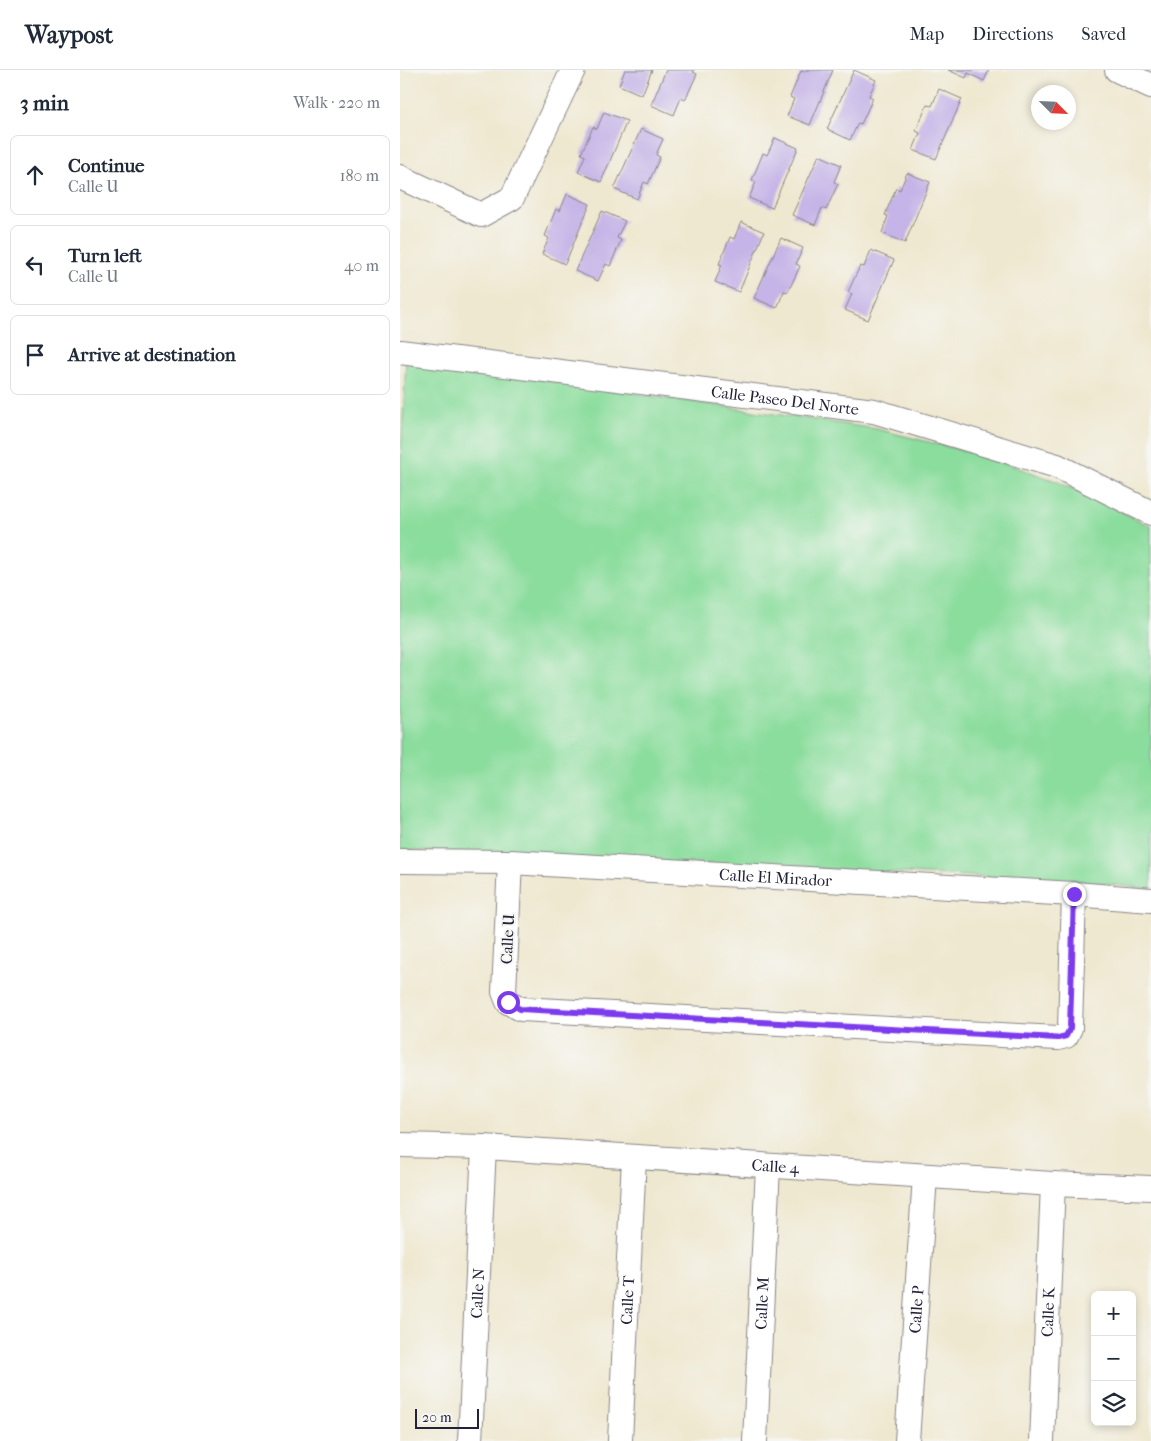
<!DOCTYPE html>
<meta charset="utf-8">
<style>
:root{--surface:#fff;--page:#f6f6f7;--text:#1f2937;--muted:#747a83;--line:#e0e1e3}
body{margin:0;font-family:"IM FELL French Canon",serif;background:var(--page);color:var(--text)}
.controls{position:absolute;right:15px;bottom:15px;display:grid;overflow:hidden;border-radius:8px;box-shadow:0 2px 8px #0003}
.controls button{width:45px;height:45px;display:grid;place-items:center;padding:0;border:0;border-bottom:1px solid var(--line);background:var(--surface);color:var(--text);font:25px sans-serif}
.compass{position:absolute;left:631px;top:15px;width:45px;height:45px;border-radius:50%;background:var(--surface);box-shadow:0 2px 8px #0003;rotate:114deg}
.scale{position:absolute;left:15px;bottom:12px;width:64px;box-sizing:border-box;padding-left:5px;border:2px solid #22223b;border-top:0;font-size:14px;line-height:18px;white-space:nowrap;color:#22223b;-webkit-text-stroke:4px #f6f6f2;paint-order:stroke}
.stop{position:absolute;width:15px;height:15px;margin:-11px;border:4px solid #7c3aed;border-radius:50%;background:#fff}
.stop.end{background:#7c3aed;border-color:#fff;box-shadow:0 1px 5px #0008}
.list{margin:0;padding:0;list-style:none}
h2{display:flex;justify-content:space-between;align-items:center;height:65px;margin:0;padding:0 20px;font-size:21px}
h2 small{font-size:16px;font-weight:400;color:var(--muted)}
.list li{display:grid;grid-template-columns:32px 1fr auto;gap:15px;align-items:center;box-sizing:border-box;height:80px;margin:0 10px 10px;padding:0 10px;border:1px solid var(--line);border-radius:8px}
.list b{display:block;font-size:19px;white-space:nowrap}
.list p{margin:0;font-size:16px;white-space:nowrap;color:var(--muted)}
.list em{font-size:16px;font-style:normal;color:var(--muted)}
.icon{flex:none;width:28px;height:28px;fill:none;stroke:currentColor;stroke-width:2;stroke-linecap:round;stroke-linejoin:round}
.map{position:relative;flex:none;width:751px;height:1371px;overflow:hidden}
header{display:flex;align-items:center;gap:30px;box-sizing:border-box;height:70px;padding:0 25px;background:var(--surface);border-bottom:1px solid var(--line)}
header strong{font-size:24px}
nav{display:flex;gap:28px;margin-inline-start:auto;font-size:18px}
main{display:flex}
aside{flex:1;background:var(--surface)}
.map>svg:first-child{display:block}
.green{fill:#8bdd9d;stroke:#56806c}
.building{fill:#c5b4e7}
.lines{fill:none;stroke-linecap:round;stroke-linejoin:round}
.minor-casing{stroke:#888586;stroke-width:26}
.minor{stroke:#fff;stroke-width:24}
.route{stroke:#7c3aed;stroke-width:6}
.labels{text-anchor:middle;stroke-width:4;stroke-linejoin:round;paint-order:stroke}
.street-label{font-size:16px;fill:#22223b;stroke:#f6f6f2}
</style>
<header>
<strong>Waypost</strong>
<nav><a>Map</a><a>Directions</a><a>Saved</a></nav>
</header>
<main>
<aside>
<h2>3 min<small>Walk · 220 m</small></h2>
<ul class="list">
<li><svg class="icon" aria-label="ahead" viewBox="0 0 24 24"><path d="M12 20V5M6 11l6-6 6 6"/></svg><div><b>Continue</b><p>Calle U</p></div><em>180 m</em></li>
<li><svg class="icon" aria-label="left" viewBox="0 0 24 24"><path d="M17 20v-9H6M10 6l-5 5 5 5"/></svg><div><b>Turn left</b><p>Calle U</p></div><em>40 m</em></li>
<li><svg class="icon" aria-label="arrive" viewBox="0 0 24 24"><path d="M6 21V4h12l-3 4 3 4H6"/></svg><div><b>Arrive at destination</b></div></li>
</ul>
</aside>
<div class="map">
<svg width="751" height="1371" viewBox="0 0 751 1371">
<rect width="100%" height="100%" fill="#f6f6f2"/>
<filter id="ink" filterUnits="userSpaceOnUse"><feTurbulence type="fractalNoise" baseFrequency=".02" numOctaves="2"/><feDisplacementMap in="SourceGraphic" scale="10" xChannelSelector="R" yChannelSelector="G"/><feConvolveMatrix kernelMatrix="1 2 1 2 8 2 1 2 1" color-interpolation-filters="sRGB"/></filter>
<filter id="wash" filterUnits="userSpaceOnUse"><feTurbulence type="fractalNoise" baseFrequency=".0096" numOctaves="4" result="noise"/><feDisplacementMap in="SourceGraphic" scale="20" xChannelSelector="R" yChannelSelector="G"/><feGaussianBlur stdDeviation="1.12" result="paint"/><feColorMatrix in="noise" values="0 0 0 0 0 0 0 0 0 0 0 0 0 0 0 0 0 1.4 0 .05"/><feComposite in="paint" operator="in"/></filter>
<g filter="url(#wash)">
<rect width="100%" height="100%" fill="#efe8d0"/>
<path class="green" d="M 6,290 L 477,359 L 585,386 L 656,411 L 751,456 L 751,819 L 677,811 L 0,780 L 0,405 Z"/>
<g id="blocks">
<g class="building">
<path d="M 225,0 L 252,0 L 242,25 L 219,15 Z"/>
<path d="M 266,0 L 294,0 L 293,2 L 297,4 L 285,30 L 281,28 L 274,45 L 251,35 Z"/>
<path d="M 406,0 L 433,0 L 410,55 L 387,46 L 394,29 L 390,27 L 401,1 L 405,2 Z"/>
<path d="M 454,0 L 476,10 L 469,26 L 473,28 L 461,54 L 458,53 L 450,70 L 427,59 Z"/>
<path d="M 548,0 L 589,0 L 584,11 L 568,3 L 566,8 Z"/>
<path d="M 539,19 L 562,29 L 536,89 L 513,80 L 520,63 L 516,61 L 527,35 L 532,36 Z"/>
<path d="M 204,42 L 227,51 L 201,112 L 178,102 L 185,86 L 181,84 L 193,57 L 197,59 Z"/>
<path d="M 241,59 L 263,69 L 256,85 L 260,87 L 248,114 L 244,112 L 237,129 L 214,119 Z"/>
<path d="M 375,68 L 398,78 L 372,138 L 349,128 L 356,112 L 352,110 L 363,83 L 367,85 Z"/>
<path d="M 419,85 L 441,95 L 434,112 L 438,114 L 426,140 L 422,138 L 415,155 L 392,145 Z"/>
<path d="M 507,103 L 530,112 L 505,173 L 482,163 L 488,146 L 485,145 L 496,118 L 500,120 Z"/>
<path d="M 167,124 L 190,134 L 165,194 L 142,184 L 149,168 L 145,166 L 156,139 L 160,141 Z"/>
<path d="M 202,141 L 225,151 L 217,168 L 221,170 L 210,196 L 206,194 L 198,211 L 175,201 Z"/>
<path d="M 341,152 L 364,162 L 339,222 L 315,212 L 322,195 L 319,194 L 330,167 L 334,169 Z"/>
<path d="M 381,168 L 403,178 L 396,194 L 400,196 L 388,222 L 384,221 L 377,238 L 354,228 Z"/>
<path d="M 471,180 L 494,190 L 468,250 L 445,240 L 452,224 L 448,222 L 460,196 L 464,197 Z"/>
</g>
</g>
</g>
<g filter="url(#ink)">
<use href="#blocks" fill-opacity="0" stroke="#888586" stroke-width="1"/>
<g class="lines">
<defs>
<g id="minor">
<path d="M 717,0 L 751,16"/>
<path d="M 0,107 L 81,145 L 112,128 L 173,0"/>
<path id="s1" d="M 0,282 L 474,341 L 657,396 L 751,443"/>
<path id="s2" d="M 0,791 L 110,792 L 674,824 L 751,830"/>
<path d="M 110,792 L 104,922 L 108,932 L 121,939 L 658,968 L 666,966 L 670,958 L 674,824"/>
<path id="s3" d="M 0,1075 L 84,1077 L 653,1114 L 751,1118"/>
<path id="s4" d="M 70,1371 L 84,1077"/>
<path id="s5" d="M 220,1371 L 234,1088"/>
<path id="s6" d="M 355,1371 L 368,1096"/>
<path id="s7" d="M 507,1371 L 525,1106"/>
<path id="s8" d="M 642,1371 L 653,1114"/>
</g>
</defs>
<use href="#minor" class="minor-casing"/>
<use href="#minor" class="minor"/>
</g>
</g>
<g class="lines" filter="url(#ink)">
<path class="route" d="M 108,932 L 120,939 L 658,968 L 666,966 L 670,958 L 674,824"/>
</g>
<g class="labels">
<g class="street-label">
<text dy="6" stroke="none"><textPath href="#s1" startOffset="388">Calle Paseo Del Norte</textPath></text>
<text dy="6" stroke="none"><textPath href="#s2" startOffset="376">Calle El Mirador</textPath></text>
<text transform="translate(107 869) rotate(-87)" y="6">Calle U</text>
<text dy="6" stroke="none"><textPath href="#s3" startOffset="376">Calle 4</textPath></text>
<text dy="6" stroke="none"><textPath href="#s4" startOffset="148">Calle N</textPath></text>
<text dy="6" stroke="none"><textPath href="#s5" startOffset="141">Calle T</textPath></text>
<text dy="6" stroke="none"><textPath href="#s6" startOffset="138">Calle M</textPath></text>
<text dy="6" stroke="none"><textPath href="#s7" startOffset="132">Calle P</textPath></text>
<text dy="6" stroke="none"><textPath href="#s8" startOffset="129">Calle K</textPath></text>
</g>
</g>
</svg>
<div class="controls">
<button>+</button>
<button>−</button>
<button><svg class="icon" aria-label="layers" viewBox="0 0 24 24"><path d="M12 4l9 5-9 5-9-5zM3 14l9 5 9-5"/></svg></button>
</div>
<svg class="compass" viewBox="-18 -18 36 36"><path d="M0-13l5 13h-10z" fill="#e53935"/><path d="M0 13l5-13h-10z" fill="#747a83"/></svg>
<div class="scale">20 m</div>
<div class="stop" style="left:108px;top:932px"></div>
<div class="stop end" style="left:674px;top:824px"></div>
</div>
</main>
